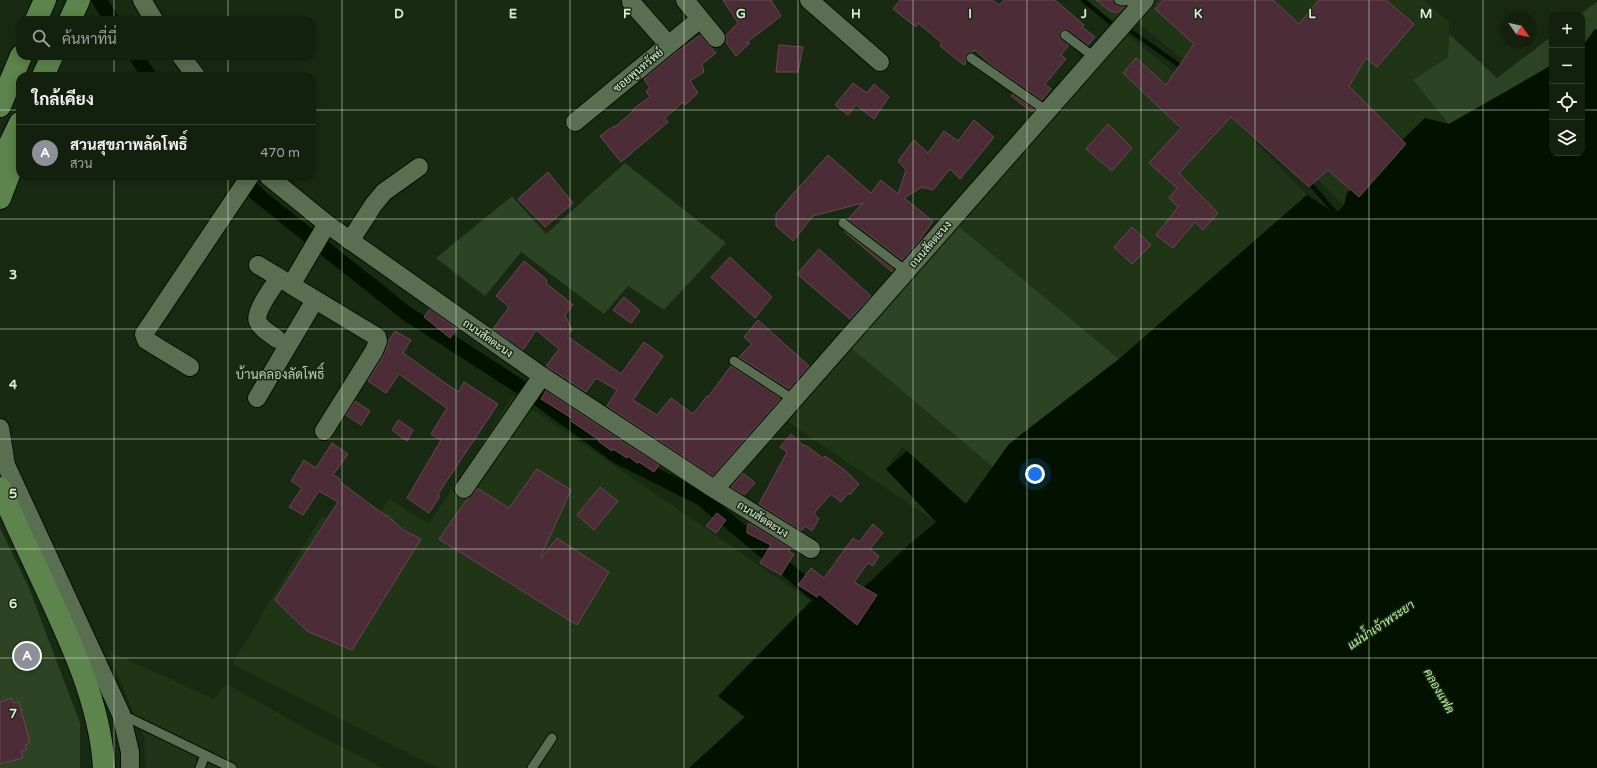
<!DOCTYPE html>
<html lang="th">
<meta charset="utf-8">
<style>
:root{--surface:#13200e;--page:#202d1c;--text:#f1f3f6;--muted:#9da39e;--line:#323e2e;--accent:#8c9099}
body{margin:0;font-family:"Varela Round",Sarabun,sans-serif;background:var(--page);color:var(--text)}
.controls{position:absolute;right:12px;top:12px;display:grid;overflow:hidden;border-radius:8px;box-shadow:0 2px 10px #0003}
.controls button{width:36px;height:36px;display:grid;place-items:center;padding:0;border:0;border-bottom:1px solid var(--line);background:var(--surface);color:var(--text);font:20px sans-serif}
.compass{position:absolute;left:1501px;top:12px;width:36px;height:36px;border-radius:50%;background:var(--surface);box-shadow:0 2px 10px #0003;rotate:124deg}
.you{position:absolute;left:1035px;top:474px;width:14px;height:14px;margin:-10px;border:3px solid #fff;border-radius:50%;background:#1a73e8;box-shadow:0 0 0 6px #1a73e833}
.badge{display:grid;place-items:center;width:26px;height:26px;border-radius:50%;background:var(--accent);color:#fff;font-size:13px;font-weight:700}
.pin{position:absolute;translate:-50% -50%;border:2px solid #fff;box-shadow:0 1px 4px #0006}
.list{margin:0;padding:0;list-style:none}
h2{display:flex;justify-content:space-between;align-items:center;height:52px;margin:0;padding:0 16px;font-size:17px}
h2 small{font-size:13px;font-weight:400;color:var(--muted)}
.list li{display:grid;grid-template-columns:26px 1fr auto;gap:12px;align-items:center;box-sizing:border-box;height:56px;padding:0 16px;border-top:1px solid var(--line)}
.list b{display:block;font-size:15px;white-space:nowrap}
.list p{margin:0;font-size:13px;white-space:nowrap;color:var(--muted)}
.list em{font-size:13px;font-style:normal;color:var(--muted)}
.icon{flex:none;width:22px;height:22px;fill:none;stroke:currentColor;stroke-width:2;stroke-linecap:round;stroke-linejoin:round}
.map{position:relative;flex:none;width:1597px;height:768px;overflow:hidden}
.search{position:absolute;background:var(--surface);box-shadow:0 2px 10px #0003;left:16px;top:16px;width:300px;height:44px;display:flex;align-items:center;gap:10px;box-sizing:border-box;padding:0 14px;border-radius:12px;color:var(--muted);font-size:15px}
.panel{position:absolute;background:var(--surface);box-shadow:0 2px 10px #0003;left:16px;top:72px;width:300px;height:108px;border-radius:12px}
.map>svg:first-child{display:block}
.built{fill:#1f3516}
.green{fill:#2d4424}
.water{fill:#031200}
.lines{fill:none;stroke-linecap:round;stroke-linejoin:round}
.stream{stroke:#031200;stroke-width:4.5}
.canal{stroke:#031200;stroke-width:15}
.building{fill:#4b2c37;stroke:#694752}
.lane-casing{stroke:#041200;stroke-width:11}
.street-casing{stroke:#041200;stroke-width:20}
.primary-casing{stroke:#041200;stroke-width:24}
.lane{stroke:#5a6e52;stroke-width:9}
.street{stroke:#5a6e52;stroke-width:18}
.primary{stroke:#5c844c;stroke-width:22}
.grid{fill:none;stroke:#dfeadb;stroke-width:1;stroke-opacity:0.55}
.labels{text-anchor:middle;stroke-width:3;stroke-linejoin:round;paint-order:stroke}
.street-label{font-size:11px;fill:#dfeadb;stroke:#192a12}
.water-label{font-size:12px;font-style:italic;fill:#b9f0a4;stroke:#192a12}
.quarter-label{font-size:13px;fill:#bbd2b3;stroke:#192a12}
.grid-label{font-size:13px;text-anchor:middle;font-weight:bold;fill:#dfeadb;stroke:#192a12;stroke-width:3;stroke-linejoin:round;paint-order:stroke}
</style>
<div class="map">
<svg width="1597" height="768" viewBox="0 0 1597 768">
<rect width="100%" height="100%" fill="#192a12"/>
<g class="built">
<path d="M 1087,0 L 1138,0 L 1116,26 Z"/>
<path d="M 1157,0 L 1423,0 L 1449,22 L 1448,57 L 1414,80 L 1449,124 L 1347,193 L 1344,205 L 1243,108 L 1137,22 Z"/>
<path d="M 1124,33 L 1228,114 L 1307,195 L 1119,359 L 957,225 Z"/>
<path d="M 850,347 L 993,467 L 966,504 L 902,447 L 886,469 L 936,522 L 788,422 Z"/>
<path d="M 513,396 L 811,601 L 718,696 L 745,717 L 689,768 L 438,768 L 232,664 L 322,516 L 362,542 L 389,499 L 429,524 Z"/>
<path d="M 108,651 L 214,699 L 227,684 L 301,726 L 383,768 L 146,768 L 144,738 Z"/>
</g>
<g class="green">
<path d="M 1597,2 L 1597,30 L 1595,29 L 1582,47 L 1582,15 L 1579,15 Z"/>
<path d="M 1449,34 L 1497,78 L 1552,36 L 1552,65 L 1449,124 L 1413,80 L 1448,57 Z"/>
<path d="M 625,163 L 726,243 L 664,310 L 628,286 L 604,314 L 521,252 L 485,296 L 436,258 L 512,196 L 546,234 Z"/>
<path d="M 957,225 L 1119,359 L 1009,444 L 993,467 L 850,347 Z"/>
<path d="M 0,528 L 29,588 L 80,723 L 80,768 L 0,768 Z"/>
</g>
<path class="water" d="M 1595,29 L 1597,30 L 1597,768 L 689,768 L 745,717 L 718,696 L 811,601 L 836,607 L 870,582 L 904,549 L 936,522 L 886,469 L 907,451 L 966,504 L 1009,444 L 1119,359 L 1307,195 L 1336,214 L 1344,205 L 1347,193 L 1425,118 L 1449,124 L 1552,65 L 1552,153 L 1582,153 L 1582,47 Z"/>
<g class="lines">
<g class="stream">
<path d="M 1083,0 L 1106,19 L 1110,22"/>
<path d="M 1132,32 L 1183,68"/>
<path d="M 1308,181 L 1340,218"/>
</g>
<g class="canal">
<path d="M 99,0 L 112,20"/>
<path d="M 136,56 L 149,76"/>
<path d="M 240,176 L 259,196 L 406,313 L 519,386"/>
<path d="M 533,395 L 617,456 L 701,498 L 833,608 L 845,621"/>
</g>
</g>
<g class="building">
<path d="M 723,0 L 771,0 L 781,16 L 746,43 L 750,43 L 736,56 L 726,42 L 726,35 L 738,23 Z"/>
<path d="M 900,0 L 992,0 L 999,5 L 1004,0 L 1055,0 L 1084,25 L 1082,27 L 1095,37 L 1088,45 L 1068,30 L 1065,29 L 1060,31 L 1060,38 L 1069,45 L 1061,55 L 1066,59 L 1045,84 L 1051,89 L 1042,100 L 990,64 L 975,50 L 973,52 L 966,54 L 965,58 L 966,62 L 964,65 L 940,46 L 942,43 L 918,23 L 916,27 L 893,9 Z"/>
<path d="M 1096,0 L 1113,0 L 1117,6 L 1125,7 L 1117,13 L 1110,11 Z"/>
<path d="M 1163,0 L 1273,0 L 1299,24 L 1319,0 L 1386,0 L 1414,24 L 1377,67 L 1366,58 L 1349,86 L 1406,144 L 1359,197 L 1328,170 L 1309,187 L 1231,117 L 1179,173 L 1218,213 L 1203,230 L 1195,222 L 1173,248 L 1156,235 L 1178,207 L 1169,198 L 1177,188 L 1149,163 L 1181,128 L 1123,73 L 1136,58 L 1166,85 L 1194,44 L 1155,9 Z"/>
<path d="M 700,35 L 716,53 L 702,64 L 704,72 L 690,81 L 698,93 L 685,105 L 683,102 L 665,118 L 668,122 L 621,162 L 600,136 L 614,126 L 615,127 L 634,110 L 633,109 L 650,97 L 646,91 L 650,88 L 644,79 L 674,54 Z"/>
<path d="M 779,45 L 803,47 L 798,72 L 776,72 Z"/>
<path d="M 853,83 L 867,93 L 874,84 L 889,97 L 874,119 L 856,105 L 848,115 L 835,105 Z"/>
<path d="M 1013,94 L 1035,110 L 1032,112 L 1011,96 Z"/>
<path d="M 974,120 L 994,137 L 960,179 L 950,169 L 933,190 L 922,187 L 904,198 L 933,221 L 917,244 L 902,260 L 848,219 L 863,203 L 813,216 L 793,241 L 776,226 L 776,214 L 792,195 L 828,155 L 871,193 L 881,180 L 898,194 L 906,170 L 898,161 L 914,140 L 928,153 L 944,131 L 958,141 Z"/>
<path d="M 1108,124 L 1132,148 L 1112,171 L 1086,149 Z"/>
<path d="M 548,172 L 573,203 L 545,227 L 518,199 Z"/>
<path d="M 1132,227 L 1151,245 L 1132,264 L 1114,247 Z"/>
<path d="M 844,231 L 894,269 L 892,272 Z"/>
<path d="M 819,249 L 871,296 L 850,319 L 797,274 Z"/>
<path d="M 730,257 L 772,297 L 755,318 L 711,277 Z"/>
<path d="M 524,261 L 547,280 L 546,283 L 573,305 L 565,315 L 572,330 L 567,336 L 621,374 L 644,342 L 663,356 L 633,400 L 657,415 L 671,398 L 693,414 L 707,396 L 708,397 L 731,366 L 781,398 L 713,476 L 607,406 L 617,390 L 596,378 L 586,392 L 546,366 L 559,349 L 536,330 L 523,350 L 493,329 L 509,307 L 496,296 Z"/>
<path d="M 624,297 L 640,311 L 631,323 L 613,310 Z"/>
<path d="M 430,309 L 457,329 L 450,338 L 424,317 Z"/>
<path d="M 758,320 L 809,366 L 789,389 L 739,357 L 752,344 L 744,337 Z"/>
<path d="M 395,331 L 411,340 L 403,353 L 458,392 L 464,382 L 498,404 L 438,494 L 440,496 L 429,513 L 407,498 L 441,440 L 431,434 L 447,408 L 399,374 L 386,393 L 368,381 L 383,356 L 387,348 L 388,342 Z"/>
<path d="M 546,391 L 659,465 L 654,472 L 639,462 L 637,463 L 628,456 L 627,458 L 613,449 L 612,451 L 598,441 L 599,440 L 571,421 L 573,419 L 541,399 Z"/>
<path d="M 355,401 L 370,411 L 361,425 L 346,415 Z"/>
<path d="M 398,420 L 413,430 L 407,441 L 392,430 Z"/>
<path d="M 791,434 L 804,446 L 805,445 L 823,458 L 825,456 L 846,471 L 859,484 L 850,495 L 848,493 L 841,502 L 831,494 L 814,513 L 819,519 L 812,531 L 805,526 L 801,531 L 759,504 L 787,452 L 780,447 Z"/>
<path d="M 332,443 L 348,454 L 333,475 L 340,479 L 339,481 L 386,516 L 387,515 L 403,530 L 421,539 L 352,650 L 307,631 L 275,600 L 338,502 L 319,491 L 303,515 L 289,507 L 302,488 L 291,481 L 304,460 L 316,468 Z"/>
<path d="M 537,469 L 571,490 L 541,556 L 542,557 L 557,538 L 609,572 L 577,625 L 439,539 L 467,499 L 472,495 L 477,488 L 509,508 Z"/>
<path d="M 743,473 L 755,483 L 744,495 L 731,487 Z"/>
<path d="M 600,487 L 618,501 L 594,530 L 577,515 Z"/>
<path d="M 717,513 L 726,520 L 716,533 L 706,526 Z"/>
<path d="M 749,523 L 790,548 L 788,551 L 794,554 L 781,575 L 760,563 L 771,545 L 747,533 L 747,528 Z"/>
<path d="M 873,524 L 883,533 L 870,549 L 879,556 L 873,566 L 868,563 L 854,582 L 877,595 L 857,625 L 819,594 L 817,597 L 798,585 L 811,568 L 824,578 L 853,538 L 859,542 Z"/>
<path d="M 12,698 L 13,703 L 19,702 L 30,743 L 25,745 L 27,750 L 21,751 L 23,758 L 0,764 L 0,702 Z"/>
</g>
<g class="lines">
<defs>
<g id="lane">
<path d="M 1119,0 L 1122,1 L 1143,0"/>
<path d="M 1065,35 L 1094,57"/>
<path d="M 971,58 L 1047,111"/>
<path d="M 843,223 L 906,271"/>
<path d="M 734,361 L 794,400"/>
<path d="M 121,714 L 232,768"/>
<path d="M 200,768 L 205,755"/>
<path d="M 532,768 L 552,738"/>
</g>
<g id="street">
<path d="M 142,0 L 154,20"/>
<path d="M 685,0 L 716,38"/>
<path d="M 809,0 L 880,62"/>
<path d="M 631,2 L 668,44"/>
<path d="M 181,56 L 196,76"/>
<path d="M 575,122 L 700,19"/>
<path d="M 268,176 L 327,224 L 542,376 L 708,485 L 811,549"/>
<path d="M 350,241 L 374,204 L 384,192 L 419,167"/>
<path d="M 258,265 L 288,283"/>
<path d="M 277,339 C 271,334 261,329 258,322 C 253,313 273,287 279,278"/>
<path d="M 190,367 L 146,340 L 144,334 L 250,176"/>
<path d="M 257,398 L 315,300"/>
<path d="M 0,428 L 6,465 L 121,714 L 130,752 L 130,768"/>
<path d="M 324,431 L 374,351 L 378,341 L 377,337 L 291,285 L 327,224"/>
<path d="M 464,489 L 542,376"/>
<path d="M 715,489 L 1145,0"/>
</g>
<g id="primary">
<path d="M 36,20 L 45,0"/>
<path d="M 70,20 L 79,0"/>
<path d="M 43,76 L 52,56"/>
<path d="M 0,106 L 21,56"/>
<path d="M 4,156 L 20,123"/>
<path d="M 0,198 L 20,145"/>
<path d="M 0,488 C 14,520 29,552 44,584 C 71,642 100,703 104,768"/>
</g>
</defs>
<use href="#lane" class="lane-casing"/>
<use href="#street" class="street-casing"/>
<use href="#primary" class="primary-casing"/>
<use href="#lane" class="lane"/>
<use href="#street" class="street"/>
<use href="#primary" class="primary"/>
</g>
<path class="grid" d="M 114,0 L 114,20M 228,0 L 228,20M 342,0 L 342,768M 456,0 L 456,768M 570,0 L 570,768M 684,0 L 684,768M 798,0 L 798,768M 913,0 L 913,768M 1027,0 L 1027,768M 1141,0 L 1141,768M 1255,0 L 1255,768M 1369,0 L 1369,768M 1483,0 L 1483,768M 114,56 L 114,76M 228,56 L 228,76M 0,110 L 20,110M 312,110 L 1552,110M 1582,110 L 1597,110M 114,176 L 114,768M 228,176 L 228,768M 0,219 L 1597,219M 0,329 L 1597,329M 0,439 L 1597,439M 0,549 L 1597,549M 0,658 L 1597,658"/>
<g class="labels">
<g class="street-label">
<text transform="translate(638 70) rotate(-40)" y="4">ซอยพูนทรัพย์</text>
<text transform="translate(930 244) rotate(-49)" y="4">ถนนสัตตะนง</text>
<text transform="translate(488 338) rotate(35)" y="4">ถนนสัตตะนง</text>
<text transform="translate(763 519) rotate(32)" y="4">ถนนสัตตะนง</text>
</g>
<g class="water-label">
<text transform="translate(1381 625) rotate(-34)" y="4">แม่น้ำเจ้าพระยา</text>
<text transform="translate(1439 691) rotate(60)" y="4">คลองแฟด</text>
</g>
<g class="quarter-label">
<text x="280" y="379">บ้านคลองลัดโพธิ์</text>
</g>
</g>
<g class="grid-label">
<text x="399" y="18">D</text>
<text x="513" y="18">E</text>
<text x="627" y="18">F</text>
<text x="741" y="18">G</text>
<text x="856" y="18">H</text>
<text x="970" y="18">I</text>
<text x="1084" y="18">J</text>
<text x="1198" y="18">K</text>
<text x="1312" y="18">L</text>
<text x="1426" y="18">M</text>
<text x="13" y="279">3</text>
<text x="13" y="389">4</text>
<text x="13" y="498">5</text>
<text x="13" y="608">6</text>
<text x="13" y="718">7</text>
</g>
</svg>
<div class="controls">
<button>+</button>
<button>−</button>
<button><svg class="icon" aria-label="locate" viewBox="0 0 24 24"><circle cx="12" cy="12" r="6"/><path d="M12 2v4M12 18v4M2 12h4M18 12h4"/></svg></button>
<button><svg class="icon" aria-label="layers" viewBox="0 0 24 24"><path d="M12 4l9 5-9 5-9-5zM3 14l9 5 9-5"/></svg></button>
</div>
<svg class="compass" viewBox="-18 -18 36 36"><path d="M0-13l5 13h-10z" fill="#e53935"/><path d="M0 13l5-13h-10z" fill="#9da39e"/></svg>
<div class="you"></div>
<div class="pin badge" style="left:27px;top:656px">A</div>
<div class="search"><svg class="icon" aria-label="search" viewBox="0 0 24 24"><circle cx="10" cy="10" r="6"/><path d="M15 15l6 6"/></svg>ค้นหาที่นี่</div>
<section class="panel">
<h2>ใกล้เคียง<small></small></h2>
<ul class="list">
<li><span class="badge">A</span><div><b>สวนสุขภาพลัดโพธิ์</b><p>สวน</p></div><em>470 m</em></li>
</ul>
</section>
</div>
